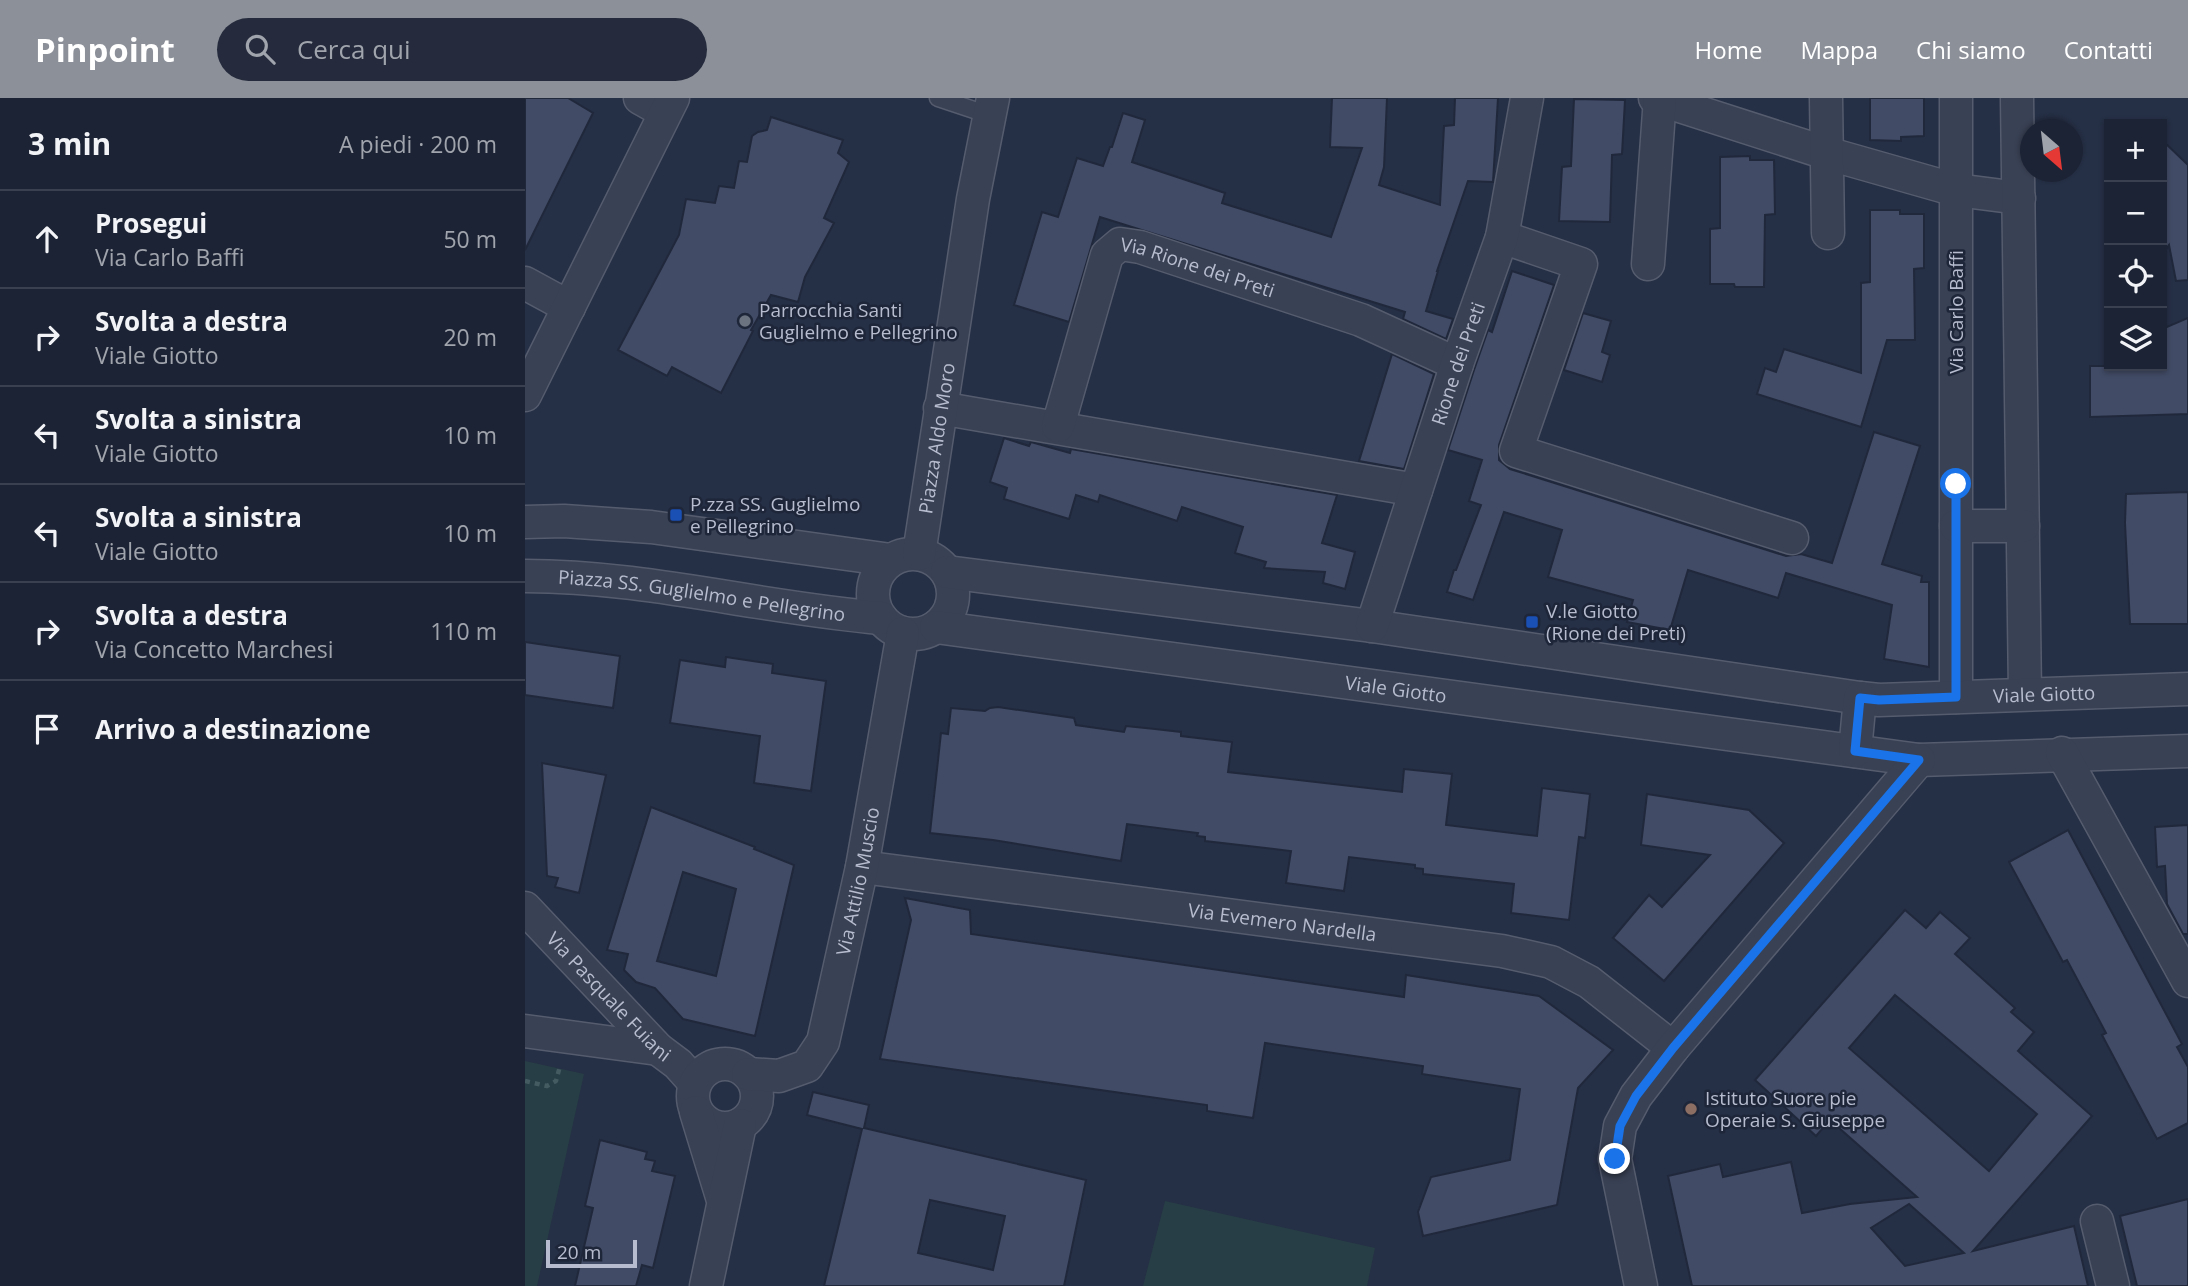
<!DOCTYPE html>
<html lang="it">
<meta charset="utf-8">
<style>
:root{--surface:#1c2334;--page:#252b3c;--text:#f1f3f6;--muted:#a0a4ac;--line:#3a404f;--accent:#8c9099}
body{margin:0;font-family:"Open Sans",sans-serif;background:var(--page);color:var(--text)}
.controls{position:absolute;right:21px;top:21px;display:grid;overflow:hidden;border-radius:0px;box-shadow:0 2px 5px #0004}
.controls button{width:63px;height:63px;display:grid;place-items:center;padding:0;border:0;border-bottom:2px solid var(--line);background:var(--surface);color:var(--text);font:35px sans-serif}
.compass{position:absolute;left:1495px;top:21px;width:63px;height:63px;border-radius:50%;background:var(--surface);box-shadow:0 2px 5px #0004;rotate:152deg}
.scale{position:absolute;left:21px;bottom:18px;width:91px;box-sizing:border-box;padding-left:7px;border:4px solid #b7bdce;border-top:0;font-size:19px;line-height:24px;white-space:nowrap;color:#b7bdce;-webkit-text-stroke:5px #1e263a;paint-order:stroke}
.stop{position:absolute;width:21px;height:21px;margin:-16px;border:5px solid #1a73e8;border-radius:50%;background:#fff}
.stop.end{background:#1a73e8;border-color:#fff;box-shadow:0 2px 7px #0008}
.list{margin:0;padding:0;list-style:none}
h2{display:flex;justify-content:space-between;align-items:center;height:91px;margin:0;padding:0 28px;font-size:30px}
h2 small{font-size:23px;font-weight:400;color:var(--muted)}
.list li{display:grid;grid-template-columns:46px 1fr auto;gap:21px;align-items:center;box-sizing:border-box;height:98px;padding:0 28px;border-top:2px solid var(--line)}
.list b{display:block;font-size:26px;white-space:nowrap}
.list p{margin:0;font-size:23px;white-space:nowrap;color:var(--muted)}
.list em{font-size:23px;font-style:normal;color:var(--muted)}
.icon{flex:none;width:38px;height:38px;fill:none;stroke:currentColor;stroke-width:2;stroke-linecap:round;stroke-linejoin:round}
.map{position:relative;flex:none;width:1663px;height:1188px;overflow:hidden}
header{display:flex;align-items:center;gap:42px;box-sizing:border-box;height:98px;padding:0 35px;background:var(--accent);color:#fff}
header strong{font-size:33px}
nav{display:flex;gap:38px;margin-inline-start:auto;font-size:24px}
.search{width:490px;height:63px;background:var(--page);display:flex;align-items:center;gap:18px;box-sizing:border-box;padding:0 24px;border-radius:38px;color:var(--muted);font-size:26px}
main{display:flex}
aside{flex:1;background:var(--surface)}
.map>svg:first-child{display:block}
.green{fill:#273e46}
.building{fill:#414b65;stroke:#20283c;stroke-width:2;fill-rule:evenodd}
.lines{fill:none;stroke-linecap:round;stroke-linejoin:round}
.service-casing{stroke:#555c6e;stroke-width:19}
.minor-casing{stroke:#555c6e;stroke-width:35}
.path{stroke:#455b62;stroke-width:4.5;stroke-dasharray:5 5;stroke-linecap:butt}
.service{stroke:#394154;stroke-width:16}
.minor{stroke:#394154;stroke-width:32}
.route{stroke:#1a73e8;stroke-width:9}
.worship-dot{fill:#6b7280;stroke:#1e263a;stroke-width:2.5}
.transit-dot{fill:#1a4fb4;stroke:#1e263a;stroke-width:2.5}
.education-dot{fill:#8d6e63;stroke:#1e263a;stroke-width:2.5}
.labels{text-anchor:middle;stroke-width:5;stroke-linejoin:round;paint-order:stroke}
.street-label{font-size:19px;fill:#b7bdce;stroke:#1e263a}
.poi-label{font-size:19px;fill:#b7bdce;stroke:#1e263a;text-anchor:start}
</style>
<header>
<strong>Pinpoint</strong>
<div class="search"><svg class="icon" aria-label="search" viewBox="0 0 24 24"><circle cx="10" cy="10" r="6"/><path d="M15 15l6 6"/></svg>Cerca qui</div>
<nav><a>Home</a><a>Mappa</a><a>Chi siamo</a><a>Contatti</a></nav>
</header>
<main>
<aside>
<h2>3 min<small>A piedi · 200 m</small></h2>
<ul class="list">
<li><svg class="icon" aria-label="ahead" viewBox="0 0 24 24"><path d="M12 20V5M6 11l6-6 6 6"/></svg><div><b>Prosegui</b><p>Via Carlo Baffi</p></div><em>50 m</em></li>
<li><svg class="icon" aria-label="right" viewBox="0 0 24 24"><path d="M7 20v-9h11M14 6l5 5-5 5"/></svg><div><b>Svolta a destra</b><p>Viale Giotto</p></div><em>20 m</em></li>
<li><svg class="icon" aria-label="left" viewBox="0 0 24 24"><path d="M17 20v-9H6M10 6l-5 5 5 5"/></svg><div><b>Svolta a sinistra</b><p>Viale Giotto</p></div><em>10 m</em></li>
<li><svg class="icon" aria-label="left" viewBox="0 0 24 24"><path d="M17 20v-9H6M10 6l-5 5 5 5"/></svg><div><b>Svolta a sinistra</b><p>Viale Giotto</p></div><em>10 m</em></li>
<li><svg class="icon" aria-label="right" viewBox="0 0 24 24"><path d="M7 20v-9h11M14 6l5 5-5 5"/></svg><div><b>Svolta a destra</b><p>Via Concetto Marchesi</p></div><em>110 m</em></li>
<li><svg class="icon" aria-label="arrive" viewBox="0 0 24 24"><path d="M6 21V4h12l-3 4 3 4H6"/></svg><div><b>Arrivo a destinazione</b></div></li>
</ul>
</aside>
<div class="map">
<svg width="1663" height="1188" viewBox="0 0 1663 1188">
<rect width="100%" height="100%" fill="#252f45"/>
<g class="green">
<path d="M 0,963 L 59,976 L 12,1188 L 0,1188 Z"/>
<path d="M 640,1103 L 850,1150 L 842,1188 L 618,1188 Z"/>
</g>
<g class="building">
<path d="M 0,0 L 43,0 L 68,15 L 0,152 Z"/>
<path d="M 807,0 L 862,0 L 859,69 L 854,87 L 915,107 L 919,28 L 929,27 L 930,0 L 973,0 L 968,84 L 943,83 L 912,173 L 913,173 L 901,213 L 928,221 L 921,241 L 878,221 L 880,214 L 575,119 L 544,224 L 489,207 L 517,114 L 533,119 L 552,60 L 578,68 L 585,49 L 587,49 L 598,15 L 620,22 L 607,64 L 700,95 L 697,105 L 806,139 L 837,50 L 805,49 Z"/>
<path d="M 1345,0 L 1399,0 L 1399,38 L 1376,39 L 1376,43 L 1345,42 Z"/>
<path d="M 1049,1 L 1100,2 L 1097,56 L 1087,57 L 1085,124 L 1034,123 L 1037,69 L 1046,68 Z"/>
<path d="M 246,19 L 318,42 L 313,55 L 324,64 L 299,120 L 309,125 L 280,179 L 273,204 L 246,197 L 226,232 L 228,233 L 196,295 L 147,269 L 142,278 L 93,252 L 154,137 L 161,101 L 190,105 L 194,88 L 209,90 L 214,63 L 222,64 L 227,38 L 233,34 L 242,32 Z"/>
<path d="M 1637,42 L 1663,67 L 1663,182 L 1651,183 L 1644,147 L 1637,157 Z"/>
<path d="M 1225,58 L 1225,62 L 1249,62 L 1250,116 L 1240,117 L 1239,189 L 1210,189 L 1209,186 L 1185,186 L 1185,131 L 1195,130 L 1195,59 Z"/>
<path d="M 1345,112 L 1375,112 L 1375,116 L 1399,116 L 1399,170 L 1389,171 L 1390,242 L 1362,242 L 1336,329 L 1232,296 L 1240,270 L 1251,274 L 1259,251 L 1336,275 L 1336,185 L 1345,184 Z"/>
<path d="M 987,173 L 1029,187 L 974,347 L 974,362 L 985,371 L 1261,458 L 1276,456 L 1307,465 L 1349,334 L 1395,348 L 1357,466 L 1397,478 L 1396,484 L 1404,484 L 1404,569 L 1359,561 L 1367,507 L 1261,475 L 1253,500 L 1163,472 L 1145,532 L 1102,524 L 1108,502 L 1023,479 L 1037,432 L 979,414 L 948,502 L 922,494 L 929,472 L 931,472 L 956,407 L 944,403 L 957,362 L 923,352 L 949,272 L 963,232 L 967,234 Z"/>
<path d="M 1058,215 L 1086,223 L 1077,254 L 1085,257 L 1077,284 L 1039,272 Z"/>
<path d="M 1663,220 L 1663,316 L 1565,319 L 1565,268 L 1637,268 L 1637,231 Z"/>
<path d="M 867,256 L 909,276 L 879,371 L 834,363 Z"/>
<path d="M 479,340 L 504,348 L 506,344 L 545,355 L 546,351 L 812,397 L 797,445 L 830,454 L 820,491 L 798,485 L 800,474 L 739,470 L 741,464 L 710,455 L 718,429 L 657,409 L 652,423 L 575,397 L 573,404 L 551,397 L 544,421 L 479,401 L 482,390 L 465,384 Z"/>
<path d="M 1663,394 L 1663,526 L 1605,526 L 1600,425 L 1601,396 Z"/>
<path d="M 0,544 L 95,558 L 88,610 L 0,597 Z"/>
<path d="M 201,559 L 248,566 L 247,575 L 301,583 L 286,693 L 229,685 L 235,638 L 145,625 L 155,562 L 200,569 Z"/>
<path d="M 473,609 L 549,620 L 551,627 L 599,634 L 601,628 L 630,631 L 656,634 L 656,638 L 707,644 L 703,674 L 877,694 L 879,671 L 927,676 L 921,727 L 1012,738 L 1017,690 L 1065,696 L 1060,740 L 1054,739 L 1044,822 L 986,815 L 989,786 L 898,776 L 898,771 L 890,770 L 890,767 L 824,759 L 819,793 L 761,785 L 766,753 L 680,743 L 680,739 L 672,738 L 673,735 L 602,726 L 596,763 L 468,742 L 405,735 L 416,635 L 423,636 L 426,610 L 460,613 L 465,610 Z"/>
<path d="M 17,665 L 81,677 L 54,795 L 30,789 L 33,780 L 22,778 Z"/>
<path d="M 1122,696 L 1224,712 L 1259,745 L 1139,883 L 1088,840 L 1124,797 L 1137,809 L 1185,757 L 1116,747 Z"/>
<path d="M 126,709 L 230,749 L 229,751 L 269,767 L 230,938 L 158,921 L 130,890 L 111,884 L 99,872 L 103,856 L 82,852 ZM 158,774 L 211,791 L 191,878 L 132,863 Z"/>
<path d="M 1663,727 L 1663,836 L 1658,836 L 1642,806 L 1640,768 L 1632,769 L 1630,729 Z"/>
<path d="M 1543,732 L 1657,946 L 1652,949 L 1663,969 L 1663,1025 L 1632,1041 L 1577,937 L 1581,935 L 1542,862 L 1538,864 L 1484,764 Z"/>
<path d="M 380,800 L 445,812 L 446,836 L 879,899 L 881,877 L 1014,898 L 1088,952 L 1053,990 L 1032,1107 L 898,1138 L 893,1114 L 906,1079 L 985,1062 L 995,991 L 897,976 L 898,968 L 740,945 L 728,1020 L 682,1013 L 682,1007 L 355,961 L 386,822 Z"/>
<path d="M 1380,812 L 1401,830 L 1415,814 L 1445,840 L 1430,856 L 1490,910 L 1486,914 L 1509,934 L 1493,953 L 1567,1018 L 1448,1153 L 1549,1128 L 1563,1188 L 1167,1188 L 1143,1078 L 1195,1066 L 1198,1079 L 1266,1064 L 1277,1115 L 1325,1106 L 1392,1099 L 1305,1022 L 1291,1038 L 1230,982 ZM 1370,897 L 1512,1016 L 1464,1073 L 1324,950 ZM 1384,1106 L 1439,1155 L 1380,1168 L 1346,1130 Z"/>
<path d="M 288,994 L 344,1007 L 339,1030 L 561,1082 L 539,1188 L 299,1188 L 337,1031 L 282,1017 ZM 405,1102 L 480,1118 L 468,1172 L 393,1155 Z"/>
<path d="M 75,1042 L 122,1054 L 120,1061 L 130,1063 L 127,1073 L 150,1078 L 128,1170 L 117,1167 L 111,1188 L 50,1188 L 68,1110 L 60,1108 Z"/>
<path d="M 1663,1101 L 1663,1188 L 1612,1188 L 1595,1118 Z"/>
</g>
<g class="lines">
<defs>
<path id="service" d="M 413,0 L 464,17"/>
<g id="minor">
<path d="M 115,0 L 140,14"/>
<path d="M 1130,0 L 1301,55 L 1431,92 L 1494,100"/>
<path d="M 1301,0 L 1303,135"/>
<path d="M 1431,0 L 1431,599"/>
<path d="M 1492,0 L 1500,596"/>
<path d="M 977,139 L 1056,166 L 991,353 L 1267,440"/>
<path d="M 1123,166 L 1135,0"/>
<path d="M 0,185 L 44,209"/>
<path d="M 0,297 L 148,0"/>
<path d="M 415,310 L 891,392"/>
<path id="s1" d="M 533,328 L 582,157 L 595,146 L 615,149 L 836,222 L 932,266"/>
<path d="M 0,424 L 39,423 L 126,429 L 366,462"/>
<path d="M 1431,428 L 1498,428"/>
<circle cx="388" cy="496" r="40"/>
<path id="s2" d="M 394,456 L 448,101 L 468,0"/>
<path id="s3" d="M 422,474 L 847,528 L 1335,600 L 1354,602 L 1663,591"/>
<path id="s4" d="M 0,478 C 120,478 236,510 356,520"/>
<path id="s5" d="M 847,528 L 932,266 L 977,139 L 1002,0"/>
<path id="s6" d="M 411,529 L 1394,662 L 1663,653"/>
<path d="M 1330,653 L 1335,600"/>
<path d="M 1537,655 L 1663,883"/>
<path id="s7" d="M 337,769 L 977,853 L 1026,864 L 1064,884 L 1148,950"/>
<path id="s8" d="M 0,810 L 133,951 L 153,966 L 170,985"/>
<path d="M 0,933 L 133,951"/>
<circle cx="200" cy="998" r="32"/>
<path id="s9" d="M 223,976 L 254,978 L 282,968 L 298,944 L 337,769 L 378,535"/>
<path d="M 171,1014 L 197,1099"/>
<path d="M 1572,1123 L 1588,1188"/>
<path d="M 181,1188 L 215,1027"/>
<path d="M 1116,1188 L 1090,1061 L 1095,1028 L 1111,998 L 1148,950 L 1394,662"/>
</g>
</defs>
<use href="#service" class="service-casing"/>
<use href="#minor" class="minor-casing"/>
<path class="path" d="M 0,983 L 22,988 L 31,983 L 35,968"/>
<use href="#service" class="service"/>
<use href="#minor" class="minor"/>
</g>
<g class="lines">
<path class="route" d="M 1090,1061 L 1095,1028 L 1111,998 L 1148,950 L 1394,662 L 1330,653 L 1335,600 L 1354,602 L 1431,599 L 1431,386"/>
</g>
<circle class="worship-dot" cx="220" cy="223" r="7"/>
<g class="transit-dot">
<rect x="144" y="410" width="14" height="14" rx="3.5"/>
<rect x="1000" y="517" width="14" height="14" rx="3.5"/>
</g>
<circle class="education-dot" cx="1166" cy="1011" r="7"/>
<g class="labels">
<g class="street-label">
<text dy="7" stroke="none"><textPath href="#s1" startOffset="276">Via Rione dei Preti</textPath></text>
<text transform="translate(1431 214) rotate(-90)" y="7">Via Carlo Baffi</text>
<text dy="7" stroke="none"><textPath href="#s5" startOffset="276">Rione dei Preti</textPath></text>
<text dy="7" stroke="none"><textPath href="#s2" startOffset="117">Piazza Aldo Moro</textPath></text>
<text dy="7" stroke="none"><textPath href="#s4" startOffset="178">Piazza SS. Guglielmo e Pellegrino</textPath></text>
<text dy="7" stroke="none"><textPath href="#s6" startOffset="464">Viale Giotto</textPath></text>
<text dy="7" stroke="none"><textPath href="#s3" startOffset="1106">Viale Giotto</textPath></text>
<text dy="7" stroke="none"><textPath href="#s9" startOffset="254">Via Attilio Muscio</textPath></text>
<text dy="7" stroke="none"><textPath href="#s7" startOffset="424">Via Evemero Nardella</textPath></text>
<text dy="7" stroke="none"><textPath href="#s8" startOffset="122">Via Pasquale Fuiani</textPath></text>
</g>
<g class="poi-label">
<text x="234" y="219">Parrocchia Santi<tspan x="234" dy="22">Guglielmo e Pellegrino</tspan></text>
<text x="165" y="413">P.zza SS. Guglielmo<tspan x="165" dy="22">e Pellegrino</tspan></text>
<text x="1021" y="520">V.le Giotto<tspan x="1021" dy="22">(Rione dei Preti)</tspan></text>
<text x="1180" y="1007">Istituto Suore pie<tspan x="1180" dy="22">Operaie S. Giuseppe</tspan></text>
</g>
</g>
</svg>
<div class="controls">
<button>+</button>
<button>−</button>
<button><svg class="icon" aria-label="locate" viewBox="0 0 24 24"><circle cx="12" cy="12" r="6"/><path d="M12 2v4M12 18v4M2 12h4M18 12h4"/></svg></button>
<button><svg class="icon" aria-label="layers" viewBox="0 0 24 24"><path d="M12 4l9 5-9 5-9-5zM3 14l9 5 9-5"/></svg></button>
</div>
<svg class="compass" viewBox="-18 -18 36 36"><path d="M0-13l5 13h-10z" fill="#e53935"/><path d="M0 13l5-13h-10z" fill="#a0a4ac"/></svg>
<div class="scale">20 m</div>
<div class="stop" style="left:1431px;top:386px"></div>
<div class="stop end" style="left:1090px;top:1061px"></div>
</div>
</main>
